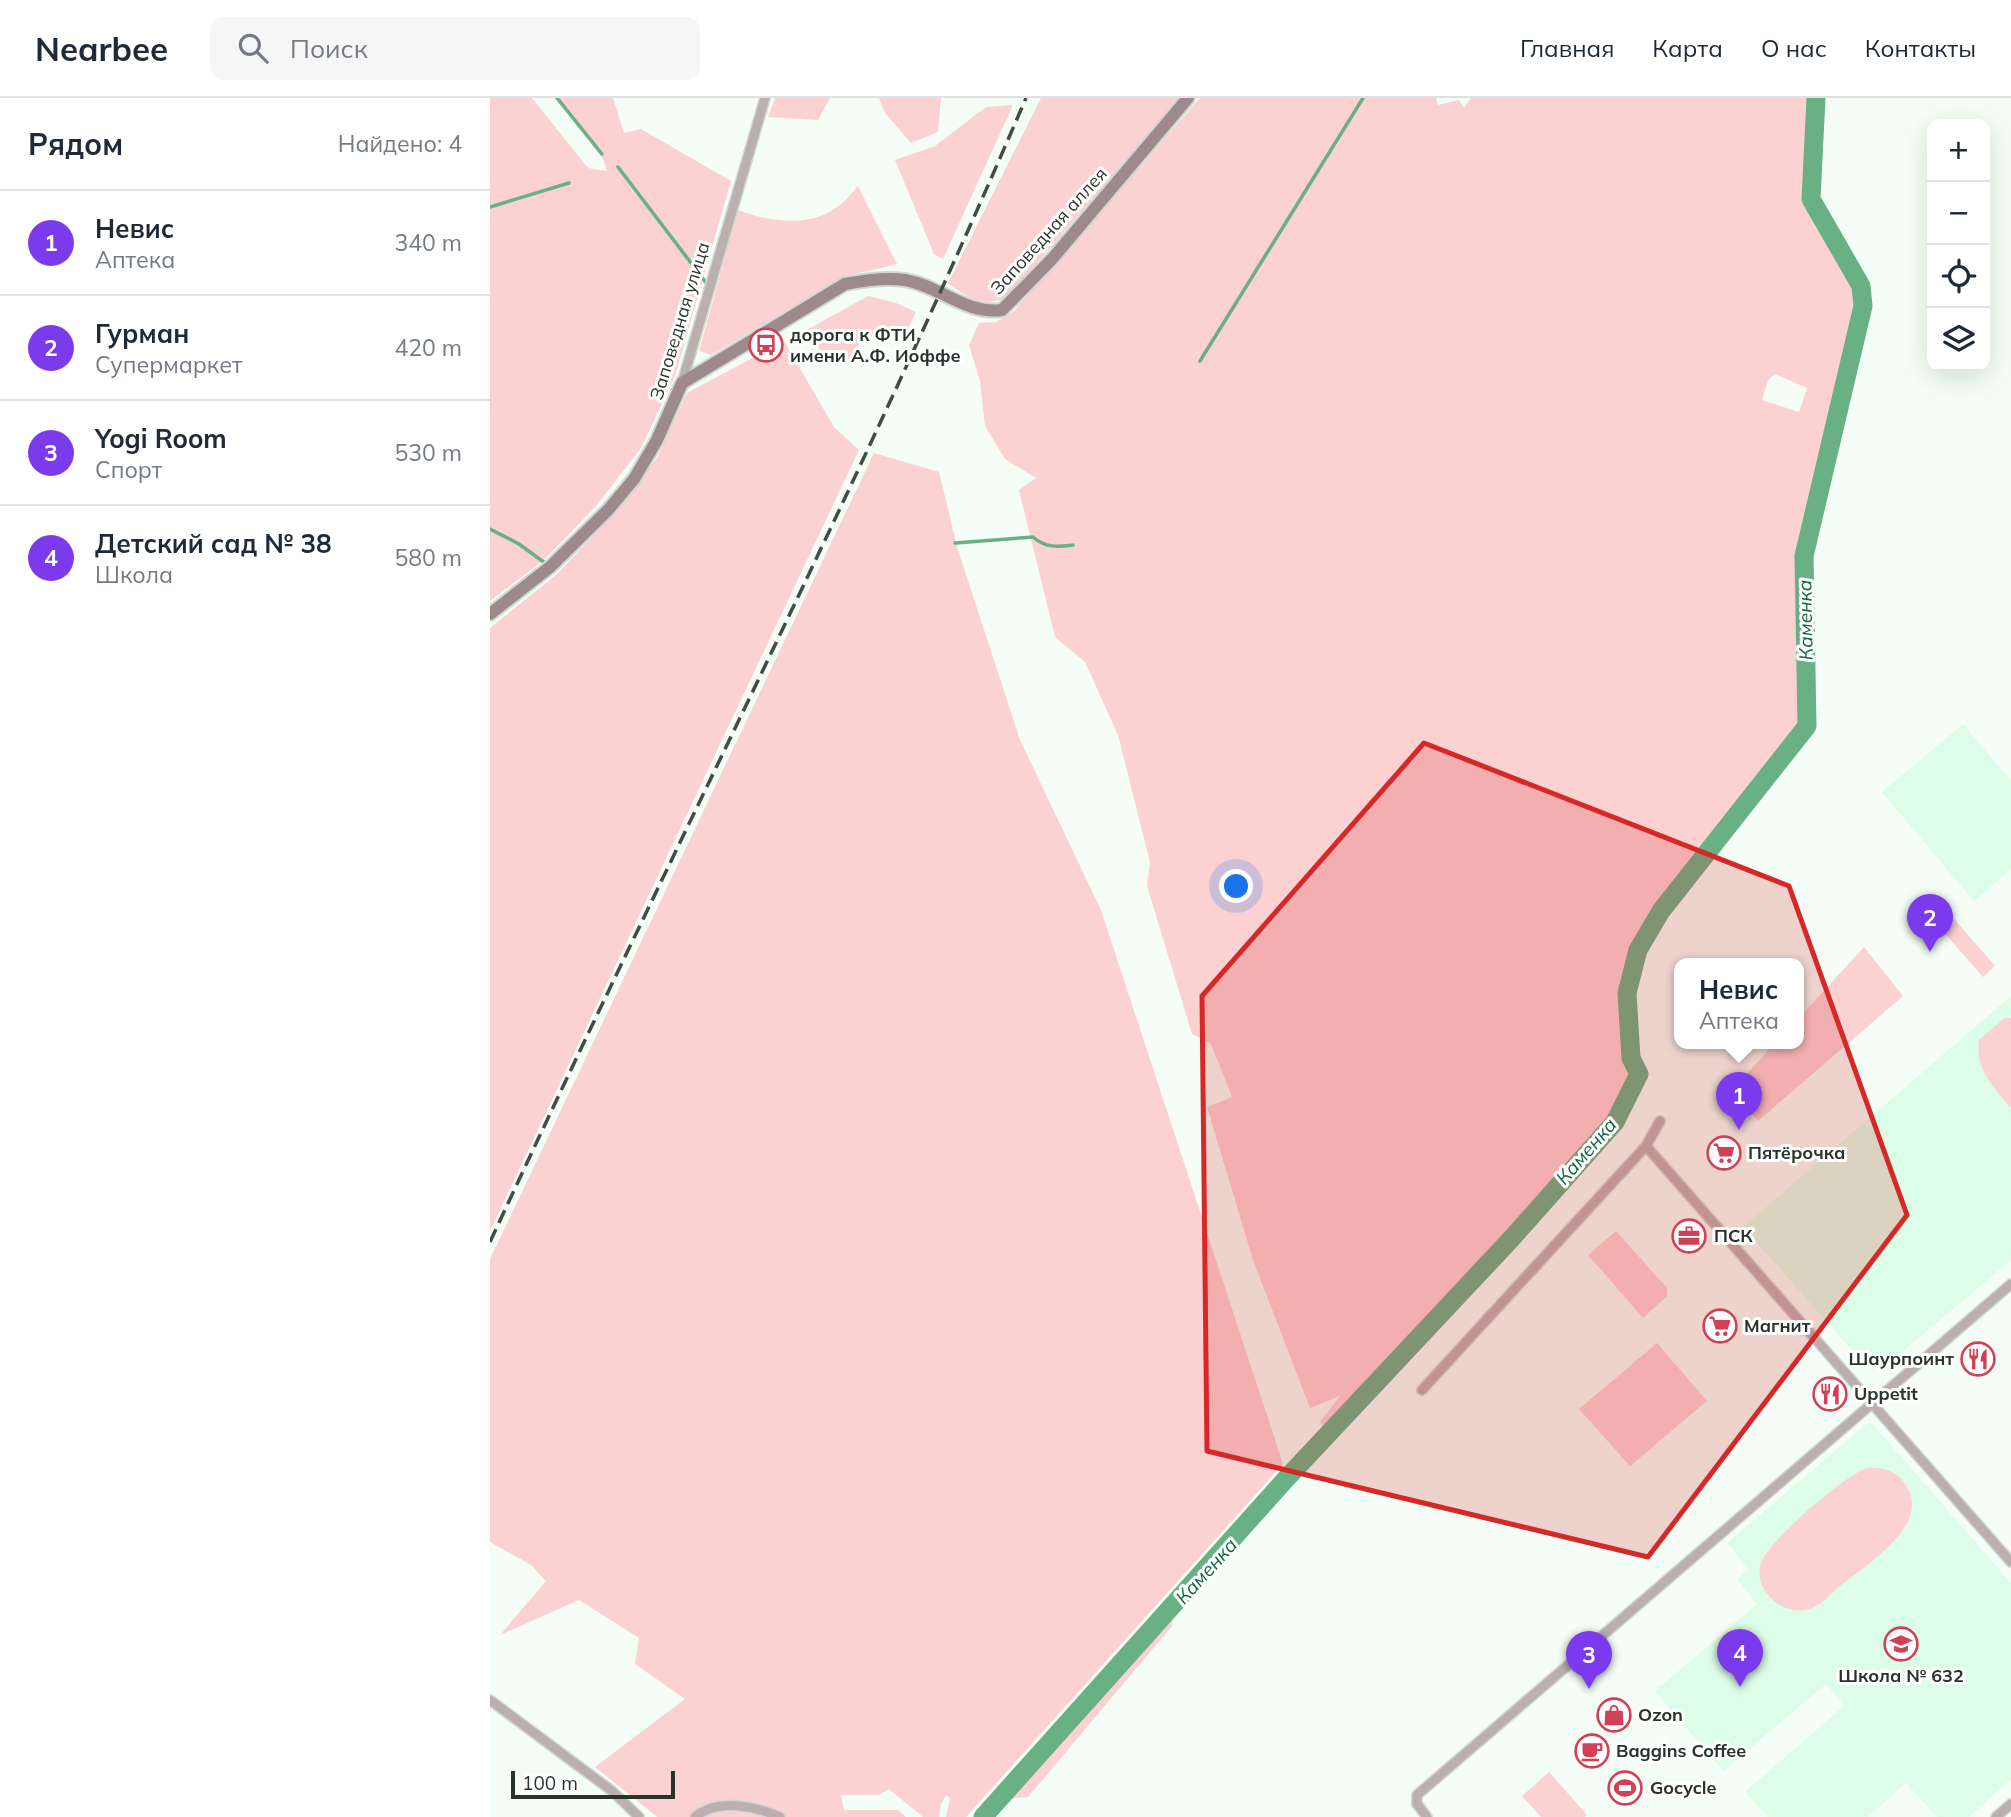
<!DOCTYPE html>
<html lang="ru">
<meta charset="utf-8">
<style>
:root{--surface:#fff;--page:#f6f6f7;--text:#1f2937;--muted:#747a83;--line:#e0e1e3;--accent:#7c3aed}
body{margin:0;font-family:Mulish,sans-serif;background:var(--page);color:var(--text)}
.controls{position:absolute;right:21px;top:21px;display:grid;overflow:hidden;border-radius:14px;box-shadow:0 7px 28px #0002}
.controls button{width:63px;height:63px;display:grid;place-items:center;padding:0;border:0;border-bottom:2px solid var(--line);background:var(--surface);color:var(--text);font:35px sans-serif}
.scale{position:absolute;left:21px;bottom:18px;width:164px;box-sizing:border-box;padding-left:7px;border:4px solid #29332c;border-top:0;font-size:19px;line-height:24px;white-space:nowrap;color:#29332c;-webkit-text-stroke:5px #fff;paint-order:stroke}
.you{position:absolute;left:747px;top:789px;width:24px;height:24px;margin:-18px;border:5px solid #fff;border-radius:50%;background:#1a73e8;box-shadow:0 0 0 10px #1a73e833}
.badge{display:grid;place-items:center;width:46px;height:46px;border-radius:50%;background:var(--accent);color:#fff;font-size:23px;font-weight:700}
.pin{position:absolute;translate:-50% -58px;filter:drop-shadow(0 2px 4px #0008)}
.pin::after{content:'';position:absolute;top:37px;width:24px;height:21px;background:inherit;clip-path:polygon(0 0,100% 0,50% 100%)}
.popup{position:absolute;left:1184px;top:860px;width:130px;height:91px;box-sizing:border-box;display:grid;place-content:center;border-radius:14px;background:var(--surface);filter:drop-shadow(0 2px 5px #0005);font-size:23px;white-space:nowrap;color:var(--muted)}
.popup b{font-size:26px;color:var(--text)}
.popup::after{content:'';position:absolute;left:50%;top:100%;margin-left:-14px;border:14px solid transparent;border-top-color:var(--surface)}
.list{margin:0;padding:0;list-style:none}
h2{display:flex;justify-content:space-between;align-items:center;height:91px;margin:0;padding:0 28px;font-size:30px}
h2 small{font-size:23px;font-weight:400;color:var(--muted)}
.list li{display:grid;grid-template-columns:46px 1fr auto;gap:21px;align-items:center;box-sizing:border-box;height:105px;padding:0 28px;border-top:2px solid var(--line)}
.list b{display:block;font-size:26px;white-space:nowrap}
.list p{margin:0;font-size:23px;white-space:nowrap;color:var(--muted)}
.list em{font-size:23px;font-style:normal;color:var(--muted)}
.icon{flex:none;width:38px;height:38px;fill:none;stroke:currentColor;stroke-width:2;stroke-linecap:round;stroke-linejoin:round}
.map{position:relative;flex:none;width:1521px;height:1719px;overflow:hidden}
header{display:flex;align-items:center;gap:42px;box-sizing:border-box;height:98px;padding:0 35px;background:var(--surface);border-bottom:2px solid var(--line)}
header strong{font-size:33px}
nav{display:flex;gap:38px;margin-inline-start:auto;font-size:24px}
.search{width:490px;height:63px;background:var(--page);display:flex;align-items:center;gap:18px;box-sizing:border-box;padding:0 24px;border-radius:14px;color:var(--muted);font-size:26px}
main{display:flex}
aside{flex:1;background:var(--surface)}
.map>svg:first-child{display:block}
.built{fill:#dcfde7}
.green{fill:#fbd1d2;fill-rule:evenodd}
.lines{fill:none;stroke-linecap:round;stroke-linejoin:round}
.stream{stroke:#69b185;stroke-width:3.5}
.river{stroke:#69b185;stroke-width:19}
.street-casing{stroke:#cfd9d2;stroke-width:12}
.secondary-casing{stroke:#cfd9d2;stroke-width:16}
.street{stroke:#bcafaf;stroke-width:9}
.secondary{stroke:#9e8a8a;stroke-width:12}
.rail{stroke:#424c45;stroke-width:3.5;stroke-dasharray:14 7;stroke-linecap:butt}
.marked{fill:#d62828;fill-opacity:0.2;stroke:#d62828;stroke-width:5;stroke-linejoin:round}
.labels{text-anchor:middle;stroke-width:6;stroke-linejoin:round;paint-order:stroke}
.street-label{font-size:18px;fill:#29332c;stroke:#fff}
.poi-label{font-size:18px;font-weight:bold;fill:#29332c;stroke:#fff;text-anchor:start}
.water-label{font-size:19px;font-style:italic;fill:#0e653b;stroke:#fff}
</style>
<header>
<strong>Nearbee</strong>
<div class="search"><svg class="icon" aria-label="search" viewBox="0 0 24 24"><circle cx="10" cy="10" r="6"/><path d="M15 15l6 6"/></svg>Поиск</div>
<nav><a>Главная</a><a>Карта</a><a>О нас</a><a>Контакты</a></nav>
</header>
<main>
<aside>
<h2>Рядом<small>Найдено: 4</small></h2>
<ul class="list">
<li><span class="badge">1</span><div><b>Невис</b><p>Аптека</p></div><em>340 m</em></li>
<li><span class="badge">2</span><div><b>Гурман</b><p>Супермаркет</p></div><em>420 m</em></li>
<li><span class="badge">3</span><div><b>Yogi Room</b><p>Спорт</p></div><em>530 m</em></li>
<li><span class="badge">4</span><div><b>Детский сад № 38</b><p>Школа</p></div><em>580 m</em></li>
</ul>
</aside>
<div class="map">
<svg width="1521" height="1719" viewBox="0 0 1521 1719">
<rect width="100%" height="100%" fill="#f4fef7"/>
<g class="built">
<path d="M 1473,626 L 1521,683 L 1521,771 L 1484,803 L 1392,694 Z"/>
<path d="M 1521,898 L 1521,1162 L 1392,1271 L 1384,1261 L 1376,1268 L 1253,1129 Z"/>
<path d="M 1380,1323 L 1521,1485 L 1521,1681 L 1479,1719 L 1447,1719 L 1416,1685 L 1378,1719 L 1278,1719 L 1255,1694 L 1354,1608 L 1336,1586 L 1233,1673 L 1165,1593 L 1267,1506 L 1247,1481 L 1259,1471 L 1237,1445 Z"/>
</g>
<g class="green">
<path d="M 0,0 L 42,0 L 98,70 L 117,73 L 113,61 L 65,0 L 123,0 L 134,35 L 151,31 L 241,83 L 185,278 L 151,350 L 106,408 L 54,462 L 0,503 Z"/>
<path d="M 285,0 L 340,0 L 328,22 L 278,19 Z"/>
<path d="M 389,0 L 451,0 L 448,34 L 421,45 L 395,15 Z"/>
<path d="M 551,0 L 689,0 L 518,199 C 492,210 479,201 458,185 Z"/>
<path d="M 710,0 L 946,0 L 948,7 L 969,2 L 974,10 L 981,0 L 1319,0 L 1314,102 L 1369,201 L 1308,455 L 1315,623 L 1189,783 L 1141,850 L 1137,895 L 1141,960 L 1149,976 L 1125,1024 L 839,1337 L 830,1324 L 850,1298 L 820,1310 L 763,1162 L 717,1009 L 742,999 L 721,946 L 702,936 L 657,788 L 660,764 L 628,637 L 595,564 L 565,539 L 529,392 L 546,380 L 515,361 L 495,328 L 490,283 L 479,247 L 489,225 L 506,224 L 523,214 ZM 1285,276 L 1317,290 L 1309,314 L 1272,302 L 1278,282 Z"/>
<path d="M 523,7 L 453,161 L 444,156 L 405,62 L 445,48 L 496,9 Z"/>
<path d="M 368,88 L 407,166 L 353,179 L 221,257 L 209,253 L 248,112 C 277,123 316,130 344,111 C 353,106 361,96 368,88 Z"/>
<path d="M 378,198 L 406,205 L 426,214 L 413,241 C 383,236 376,233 360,261 L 344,266 L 313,234 Z"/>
<path d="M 294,243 L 344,329 L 369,352 L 0,1133 L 0,530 L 67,476 L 120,420 L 167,360 L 197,295 Z"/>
<path d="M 384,355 L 449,374 L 468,452 L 530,642 L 611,812 L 793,1366 L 476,1719 L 456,1719 L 460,1700 L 456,1697 L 451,1706 L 449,1719 L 433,1719 L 399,1691 L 389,1697 L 351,1697 L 354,1712 L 408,1712 L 416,1719 L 167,1719 L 105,1669 L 195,1601 L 145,1566 L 149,1540 L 89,1502 L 10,1537 L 56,1483 L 41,1467 L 0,1444 L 0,1161 Z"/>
<path d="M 1434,807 L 1452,807 L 1505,868 L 1493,879 L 1432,809 Z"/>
<path d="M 1374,849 L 1413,898 L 1268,1023 L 1242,992 L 1284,946 L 1308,946 L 1309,920 Z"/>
<path d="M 1515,920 L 1521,920 L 1521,1010 C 1503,988 1485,972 1489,942 Z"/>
<path d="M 1126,1133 L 1177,1190 L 1177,1198 L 1153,1220 L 1098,1157 Z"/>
<path d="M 1167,1245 L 1217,1303 L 1140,1368 L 1089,1311 Z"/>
<path d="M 1377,1370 C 1394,1369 1408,1373 1417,1389 C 1441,1430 1372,1469 1345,1492 C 1339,1498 1331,1506 1324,1509 C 1297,1522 1262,1494 1271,1465 C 1277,1444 1355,1377 1377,1370 Z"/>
<path d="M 681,1510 L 682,1528 L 538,1699 L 508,1702 Z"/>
<path d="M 1059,1674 L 1097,1717 L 1095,1719 L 1051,1719 L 1032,1698 Z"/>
</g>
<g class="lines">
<g class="stream">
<path d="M 67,0 L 112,56"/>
<path d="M 128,69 L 217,186"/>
<path d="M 0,109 L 79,85"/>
<path d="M 710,263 L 873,0"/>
<path d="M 0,431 L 29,446 L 59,468"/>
<path d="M 465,445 L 543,439 C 555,450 568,449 583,447"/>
</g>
<path class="river" d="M 493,1719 L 795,1382 L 1022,1140 L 1125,1024 L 1149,976 L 1141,960 L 1137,895 L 1148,852 L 1171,813 L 1317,628 L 1314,458 L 1373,208 L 1371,188 L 1321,101 L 1326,0"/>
<defs>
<g id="street">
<path d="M 192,285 L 275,0"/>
<path d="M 1156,1048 L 1521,1464"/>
<path d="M 932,1292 L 1156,1048 L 1170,1023"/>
<path d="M 0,1602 L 122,1693 L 149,1719"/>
<path d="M 205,1719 C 228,1700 264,1708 290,1719"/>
<path d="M 937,1719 L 927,1706 L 927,1697 L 1521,1186"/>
<path d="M 1506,1719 L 1521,1706"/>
</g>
<path id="secondary" d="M 0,516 L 60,469 L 118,412 L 144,381 L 167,342 L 192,285 L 355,186 C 375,182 395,179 415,182 C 450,188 476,217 512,212 L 562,161 L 698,0"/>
</defs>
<use href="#street" class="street-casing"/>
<use href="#secondary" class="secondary-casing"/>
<use href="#street" class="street"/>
<use href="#secondary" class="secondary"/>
<path class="rail" d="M 0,1144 C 177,762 370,387 536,0"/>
</g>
<path class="marked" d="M 934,645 L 1299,788 L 1417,1117 L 1158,1459 L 717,1353 L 712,898 Z"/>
<defs>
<symbol id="bus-ring" viewBox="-11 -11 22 22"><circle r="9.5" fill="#fff" stroke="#d14057" stroke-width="1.5"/><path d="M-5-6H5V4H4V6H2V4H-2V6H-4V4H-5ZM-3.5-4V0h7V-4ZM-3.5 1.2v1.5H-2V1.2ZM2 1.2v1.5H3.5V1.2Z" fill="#d14057"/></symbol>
<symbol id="supermarket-ring" viewBox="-11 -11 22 22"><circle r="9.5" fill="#fff" stroke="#d14057" stroke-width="1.5"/><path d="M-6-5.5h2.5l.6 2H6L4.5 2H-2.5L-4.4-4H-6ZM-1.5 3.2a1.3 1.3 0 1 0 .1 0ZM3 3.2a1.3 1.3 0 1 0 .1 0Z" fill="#d14057"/></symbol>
<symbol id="office-ring" viewBox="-11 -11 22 22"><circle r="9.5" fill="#fff" stroke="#d14057" stroke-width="1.5"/><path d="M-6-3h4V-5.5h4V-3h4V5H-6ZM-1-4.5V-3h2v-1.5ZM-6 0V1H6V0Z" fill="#d14057"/></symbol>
<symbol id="restaurant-ring" viewBox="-11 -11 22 22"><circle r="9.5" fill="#fff" stroke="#d14057" stroke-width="1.5"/><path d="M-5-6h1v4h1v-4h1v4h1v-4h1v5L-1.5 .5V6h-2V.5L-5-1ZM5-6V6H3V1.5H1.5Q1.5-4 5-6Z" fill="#d14057"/></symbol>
<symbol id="school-ring" viewBox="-11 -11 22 22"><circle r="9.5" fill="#fff" stroke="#d14057" stroke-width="1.5"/><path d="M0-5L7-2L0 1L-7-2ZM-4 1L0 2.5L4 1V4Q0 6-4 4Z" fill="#d14057"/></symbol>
<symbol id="shop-ring" viewBox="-11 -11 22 22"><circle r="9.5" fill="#fff" stroke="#d14057" stroke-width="1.5"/><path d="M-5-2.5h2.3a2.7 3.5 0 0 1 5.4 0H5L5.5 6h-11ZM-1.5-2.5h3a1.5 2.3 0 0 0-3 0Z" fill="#d14057"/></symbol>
<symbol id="cafe-ring" viewBox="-11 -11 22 22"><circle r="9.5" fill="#fff" stroke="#d14057" stroke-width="1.5"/><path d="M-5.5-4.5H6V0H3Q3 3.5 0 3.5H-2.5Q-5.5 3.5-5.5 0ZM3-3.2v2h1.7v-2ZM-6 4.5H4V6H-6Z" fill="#d14057"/></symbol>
<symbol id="stadium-ring" viewBox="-11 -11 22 22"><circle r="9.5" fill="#fff" stroke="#d14057" stroke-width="1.5"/><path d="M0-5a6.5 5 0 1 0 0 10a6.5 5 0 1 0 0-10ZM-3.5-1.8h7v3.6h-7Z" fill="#d14057"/></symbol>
</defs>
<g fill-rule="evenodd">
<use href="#bus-ring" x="257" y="228" width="38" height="38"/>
<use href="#supermarket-ring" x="1215" y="1036" width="38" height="38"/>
<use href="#office-ring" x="1180" y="1119" width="38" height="38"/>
<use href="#supermarket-ring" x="1211" y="1209" width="38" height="38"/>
<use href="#restaurant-ring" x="1469" y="1242" width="38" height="38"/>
<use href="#restaurant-ring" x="1321" y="1277" width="38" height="38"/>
<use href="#school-ring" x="1392" y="1527" width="38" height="38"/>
<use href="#shop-ring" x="1105" y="1598" width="38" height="38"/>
<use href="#cafe-ring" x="1083" y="1634" width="38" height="38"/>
<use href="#stadium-ring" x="1116" y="1671" width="38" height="38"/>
</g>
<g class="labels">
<g class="street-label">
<text transform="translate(559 133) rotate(-48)" y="6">Заповедная аллея</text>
<text transform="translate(190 223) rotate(-73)" y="6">Заповедная улица</text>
</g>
<g class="poi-label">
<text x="300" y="243">дорога к ФТИ<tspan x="300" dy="21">имени А.Ф. Иоффе</tspan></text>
<text x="1258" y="1061">Пятёрочка</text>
<text x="1224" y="1144">ПСК</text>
<text x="1254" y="1234">Магнит</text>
<text x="1464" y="1267" text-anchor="end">Шаурпоинт</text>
<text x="1364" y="1302">Uppetit</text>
<text x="1411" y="1584" text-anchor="middle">Школа № 632</text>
<text x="1148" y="1623">Ozon</text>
<text x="1126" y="1659">Baggins Coffee</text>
<text x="1160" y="1696">Gocycle</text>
</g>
<g class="water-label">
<text transform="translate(1315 522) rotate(-91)" y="7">Каменка</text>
<text transform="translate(1096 1053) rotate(-49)" y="7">Каменка</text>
<text transform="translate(716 1473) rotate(-48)" y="7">Каменка</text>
</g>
</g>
</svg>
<div class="controls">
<button>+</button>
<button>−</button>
<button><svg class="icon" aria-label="locate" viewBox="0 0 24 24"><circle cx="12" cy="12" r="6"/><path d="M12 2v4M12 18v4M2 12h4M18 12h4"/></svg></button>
<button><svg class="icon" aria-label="layers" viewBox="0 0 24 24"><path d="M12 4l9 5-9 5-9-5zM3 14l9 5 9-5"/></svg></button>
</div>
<div class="scale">100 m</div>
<div class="you"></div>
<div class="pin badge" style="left:1249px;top:1032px">1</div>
<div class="popup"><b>Невис</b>Аптека</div>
<div class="pin badge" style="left:1440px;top:854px">2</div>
<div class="pin badge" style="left:1099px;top:1591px">3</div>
<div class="pin badge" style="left:1250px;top:1589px">4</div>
</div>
</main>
